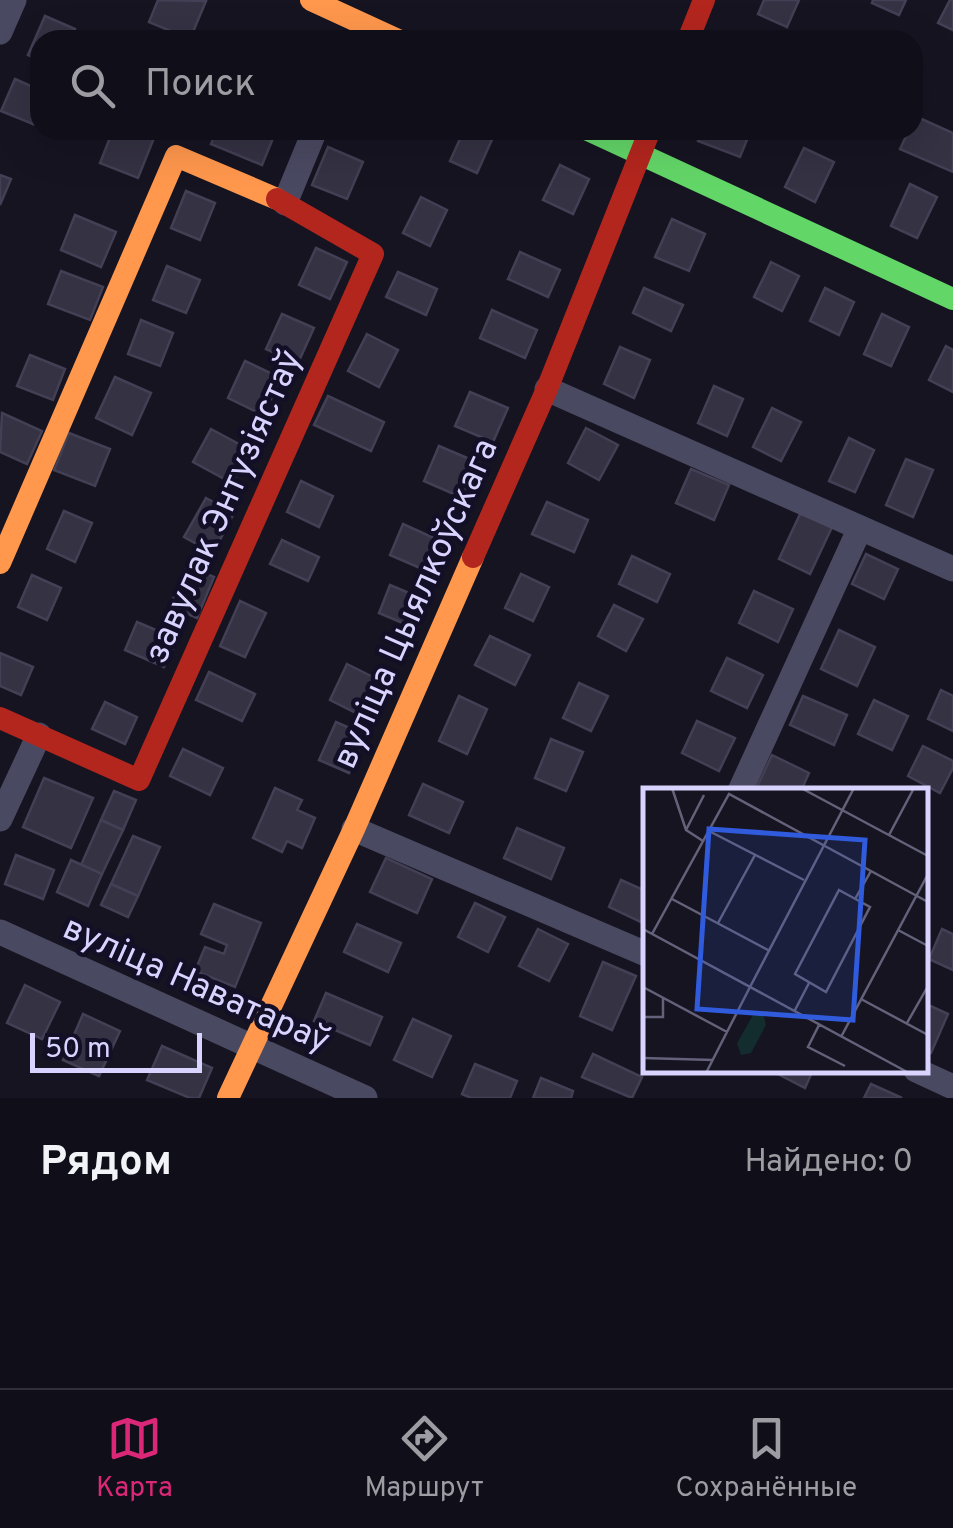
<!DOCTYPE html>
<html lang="ru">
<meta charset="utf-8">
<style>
:root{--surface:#100f19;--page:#191822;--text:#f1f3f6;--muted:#9c9ca2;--line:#302f38;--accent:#db2777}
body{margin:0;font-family:Overpass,sans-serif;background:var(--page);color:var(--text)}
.scale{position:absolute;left:30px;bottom:25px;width:172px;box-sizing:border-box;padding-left:10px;border:5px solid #d9d4ff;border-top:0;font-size:28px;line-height:35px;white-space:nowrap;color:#d9d4ff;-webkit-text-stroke:8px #130f26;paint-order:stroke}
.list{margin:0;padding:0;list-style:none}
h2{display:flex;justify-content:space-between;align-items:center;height:130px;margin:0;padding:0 40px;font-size:42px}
h2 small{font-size:32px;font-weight:400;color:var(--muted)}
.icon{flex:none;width:55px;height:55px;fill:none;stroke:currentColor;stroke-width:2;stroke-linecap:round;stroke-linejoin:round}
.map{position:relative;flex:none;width:953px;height:1098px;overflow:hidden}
.search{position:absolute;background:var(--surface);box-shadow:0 10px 40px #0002;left:30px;right:30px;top:30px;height:110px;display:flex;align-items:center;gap:25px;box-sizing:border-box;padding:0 35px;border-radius:30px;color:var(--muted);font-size:38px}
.sheet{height:290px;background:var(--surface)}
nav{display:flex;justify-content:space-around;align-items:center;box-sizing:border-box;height:140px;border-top:2px solid var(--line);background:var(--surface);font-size:28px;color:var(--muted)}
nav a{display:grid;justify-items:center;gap:5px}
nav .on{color:var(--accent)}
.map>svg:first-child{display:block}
.building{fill:#343243;stroke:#433f54;stroke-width:2.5}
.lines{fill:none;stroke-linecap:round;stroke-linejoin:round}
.street{stroke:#4a4962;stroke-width:25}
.fast{stroke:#63d668;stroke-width:22}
.slow{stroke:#ff974d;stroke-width:22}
.jam{stroke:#b3261e;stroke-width:22}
.labels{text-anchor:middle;stroke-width:9;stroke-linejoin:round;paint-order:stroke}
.street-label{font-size:35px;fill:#d9d4ff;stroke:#130f26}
.inset-road{fill:none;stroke:#64617a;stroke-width:2.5}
.view{fill:#305bdc;fill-opacity:0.15;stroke:#305bdc;stroke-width:5}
.inset-edge{fill:none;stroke:#d9d4ff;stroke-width:5}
</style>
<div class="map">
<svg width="953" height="1098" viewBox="0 0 953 1098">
<rect width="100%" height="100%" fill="#161421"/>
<g class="building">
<path d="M 158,0 L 206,1 L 190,39 L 149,22 Z"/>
<path d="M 764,0 L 799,0 L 787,27 L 758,14 Z"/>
<path d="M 873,0 L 906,0 L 899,15 L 872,3 Z"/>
<path d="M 950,0 L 953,0 L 953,30 L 938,23 Z"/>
<path d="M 45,16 L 75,29 L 70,40 L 40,40 L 40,61 L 28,55 Z"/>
<path d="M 15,79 L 40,90 L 40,127 L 1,111 Z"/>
<path d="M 915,116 L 953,133 L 953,172 L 900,149 L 909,130 L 913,130 Z"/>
<path d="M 113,130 L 133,130 L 154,138 L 138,178 L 100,163 Z"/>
<path d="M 217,130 L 273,130 L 276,131 L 262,165 L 211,144 Z"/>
<path d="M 464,130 L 484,130 L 494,135 L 477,173 L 450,161 Z"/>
<path d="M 702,130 L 751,130 L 740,157 L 698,141 Z"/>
<path d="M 328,147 L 363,162 L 347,199 L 312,185 Z"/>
<path d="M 804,148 L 834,162 L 815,202 L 785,187 Z"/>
<path d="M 560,165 L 589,179 L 573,214 L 543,200 Z"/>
<path d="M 0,175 L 11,179 L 0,205 Z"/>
<path d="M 910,184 L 937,197 L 917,238 L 891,226 Z"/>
<path d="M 186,191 L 215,203 L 200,240 L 171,228 Z"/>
<path d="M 421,197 L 447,210 L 430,246 L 403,233 Z"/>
<path d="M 75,215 L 116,232 L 101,267 L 61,250 Z"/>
<path d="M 672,219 L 705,234 L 689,271 L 655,257 Z"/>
<path d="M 316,248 L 347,262 L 330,299 L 299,285 Z"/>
<path d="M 520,252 L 560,270 L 548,297 L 508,279 Z"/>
<path d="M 771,262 L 799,276 L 782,311 L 754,297 Z"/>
<path d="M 167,266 L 200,280 L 186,313 L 153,300 Z"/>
<path d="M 61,271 L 103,287 L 90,320 L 48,304 Z"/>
<path d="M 398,272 L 437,289 L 426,315 L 386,297 Z"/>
<path d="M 644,288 L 683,305 L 671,331 L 633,313 Z"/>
<path d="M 825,288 L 854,302 L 839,335 L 810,321 Z"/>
<path d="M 492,310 L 537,330 L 525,358 L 480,338 Z"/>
<path d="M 282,314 L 314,328 L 298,363 L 266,349 Z"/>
<path d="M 882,314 L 909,327 L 891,366 L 864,354 Z"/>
<path d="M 141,320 L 173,333 L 160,366 L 128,354 Z"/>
<path d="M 367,334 L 398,350 L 379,387 L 348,371 Z"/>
<path d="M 946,346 L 953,350 L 953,392 L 929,380 Z"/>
<path d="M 620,347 L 650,360 L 634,398 L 604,384 Z"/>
<path d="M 30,355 L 65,369 L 53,400 L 17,386 Z"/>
<path d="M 245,361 L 281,378 L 263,415 L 228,398 Z"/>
<path d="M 115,377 L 151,393 L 132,435 L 96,418 Z"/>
<path d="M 714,386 L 743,399 L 727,436 L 698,423 Z"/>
<path d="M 470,392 L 508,408 L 493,442 L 455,426 Z"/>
<path d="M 328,396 L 384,422 L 371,451 L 314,425 Z"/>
<path d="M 772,408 L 801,422 L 781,461 L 753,447 Z"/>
<path d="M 2,413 L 42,431 L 27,464 L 0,452 Z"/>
<path d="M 586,428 L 618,445 L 599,480 L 568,463 Z"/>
<path d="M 211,429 L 250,450 L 232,483 L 193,462 Z"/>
<path d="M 69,433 L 110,449 L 95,486 L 54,470 Z"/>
<path d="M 849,438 L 874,450 L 855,492 L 829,481 Z"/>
<path d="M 439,446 L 479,463 L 463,498 L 424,481 Z"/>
<path d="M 906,459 L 933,470 L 913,517 L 886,505 Z"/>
<path d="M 691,469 L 729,485 L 714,520 L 676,503 Z"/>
<path d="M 301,481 L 333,496 L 319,527 L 287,512 Z"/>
<path d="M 206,498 L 234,513 L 213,553 L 184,537 Z"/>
<path d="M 547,502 L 588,520 L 574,552 L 532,534 Z"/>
<path d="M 64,511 L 92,523 L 75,562 L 47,549 Z"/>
<path d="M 801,512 L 832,527 L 810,574 L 779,559 Z"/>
<path d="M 403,524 L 447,544 L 434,574 L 390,555 Z"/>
<path d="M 282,540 L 319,557 L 308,581 L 270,564 Z"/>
<path d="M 866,554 L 898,569 L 884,599 L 852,584 Z"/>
<path d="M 632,556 L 670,574 L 657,602 L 619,584 Z"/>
<path d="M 187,566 L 214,577 L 197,618 L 170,606 Z"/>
<path d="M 521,574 L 549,587 L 533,621 L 505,608 Z"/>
<path d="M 32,575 L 61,588 L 47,620 L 18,607 Z"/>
<path d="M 390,585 L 428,601 L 417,629 L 379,613 Z"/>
<path d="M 754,591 L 793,609 L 778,642 L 739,623 Z"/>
<path d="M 240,601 L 266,613 L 245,657 L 220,646 Z"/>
<path d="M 614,605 L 643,619 L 626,651 L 598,636 Z"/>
<path d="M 137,622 L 177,639 L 164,667 L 125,650 Z"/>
<path d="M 839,630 L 875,647 L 857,686 L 821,669 Z"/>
<path d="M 490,636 L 530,655 L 515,685 L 475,665 Z"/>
<path d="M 0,653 L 33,667 L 21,695 L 0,686 Z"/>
<path d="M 727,658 L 763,675 L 747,708 L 711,691 Z"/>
<path d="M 347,664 L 379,680 L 362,716 L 330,700 Z"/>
<path d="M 209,672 L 255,694 L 242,721 L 196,700 Z"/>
<path d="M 579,683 L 608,696 L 591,731 L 563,718 Z"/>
<path d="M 941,690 L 953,696 L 953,731 L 928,719 Z"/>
<path d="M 459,696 L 487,709 L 467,754 L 439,741 Z"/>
<path d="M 803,696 L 847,715 L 834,745 L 790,725 Z"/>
<path d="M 874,700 L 908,716 L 892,750 L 858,734 Z"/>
<path d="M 105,702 L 137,717 L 125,744 L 92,729 Z"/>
<path d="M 697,721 L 735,738 L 719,771 L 682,753 Z"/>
<path d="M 336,722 L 365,735 L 349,773 L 319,760 Z"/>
<path d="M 551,739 L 583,752 L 566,791 L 535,778 Z"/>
<path d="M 923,746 L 953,761 L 953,768 L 940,793 L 908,776 Z"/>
<path d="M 183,749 L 223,768 L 210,795 L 170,776 Z"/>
<path d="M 772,755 L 809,773 L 801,791 L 756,789 Z"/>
<path d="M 44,778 L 93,798 L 71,848 L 23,827 Z"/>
<path d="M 423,784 L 463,802 L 449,833 L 409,815 Z"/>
<path d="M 275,788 L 302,800 L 297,810 L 315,818 L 302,848 L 287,841 L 282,852 L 253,838 Z"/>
<path d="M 114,791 L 136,800 L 123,830 L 101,820 Z"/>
<path d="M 101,820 L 123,830 L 102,874 L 81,865 Z"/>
<path d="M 517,828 L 564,848 L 551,879 L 504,858 Z"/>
<path d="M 133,836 L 160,847 L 138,896 L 111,884 Z"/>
<path d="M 16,855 L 54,870 L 43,899 L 5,884 Z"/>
<path d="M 386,858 L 432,879 L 417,913 L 370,892 Z"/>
<path d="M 71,860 L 102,874 L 88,906 L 57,892 Z"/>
<path d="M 621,880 L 646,891 L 646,913 L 641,922 L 609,907 Z"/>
<path d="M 111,884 L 138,896 L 128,917 L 101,905 Z"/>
<path d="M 475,903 L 505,917 L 488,952 L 458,937 Z"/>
<path d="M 214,904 L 261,923 L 235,987 L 195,971 L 205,947 L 224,954 L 227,945 L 201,934 Z"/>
<path d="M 357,924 L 401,943 L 388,972 L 344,952 Z"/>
<path d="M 538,929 L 568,944 L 549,981 L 519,966 Z"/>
<path d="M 942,929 L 953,934 L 953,970 L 929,959 Z"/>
<path d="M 603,962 L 636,976 L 612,1030 L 580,1016 Z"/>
<path d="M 25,985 L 60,1002 L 42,1039 L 7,1023 Z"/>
<path d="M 326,993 L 382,1017 L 370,1045 L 314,1021 Z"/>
<path d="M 926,1004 L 948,1014 L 931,1053 L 926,1051 Z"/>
<path d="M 83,1014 L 120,1031 L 99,1076 L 63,1060 Z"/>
<path d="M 413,1019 L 451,1036 L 432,1077 L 394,1060 Z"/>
<path d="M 162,1046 L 212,1068 L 199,1098 L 190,1098 L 147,1080 Z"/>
<path d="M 593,1054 L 642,1077 L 632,1098 L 582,1077 Z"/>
<path d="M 475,1064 L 517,1081 L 510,1098 L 471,1098 L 462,1094 Z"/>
<path d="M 770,1070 L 813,1070 L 805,1088 Z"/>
<path d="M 541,1078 L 573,1091 L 571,1098 L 533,1098 Z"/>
<path d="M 871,1084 L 902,1098 L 864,1098 Z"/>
</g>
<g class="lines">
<g class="street">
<path d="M 0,32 L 14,0"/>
<path d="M 285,203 L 315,130"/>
<path d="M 547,389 L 953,569"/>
<path d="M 740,791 L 860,528"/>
<path d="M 0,819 L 39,735"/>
<path d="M 354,829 L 646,954"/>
<path d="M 0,932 L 365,1098"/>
<path d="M 916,1070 L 953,1087"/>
</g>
<path class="fast" d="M 588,130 L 953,299"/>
<g class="slow">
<path d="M 311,0 L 398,40"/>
<path d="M 0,563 L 176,156 L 277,199"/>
<path d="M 228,1098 L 354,829 L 473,557"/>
</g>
<g class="jam">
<path d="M 688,40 L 704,0"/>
<path d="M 473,557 L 547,389 L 650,130"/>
<path d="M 0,718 L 139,780 L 373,254 L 277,199"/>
</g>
</g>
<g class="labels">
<g class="street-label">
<text transform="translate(222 506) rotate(-66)" y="12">завулак Энтузіястаў</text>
<text transform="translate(414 603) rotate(-66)" y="12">вуліца Цыялкоўскага</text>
<text transform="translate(197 983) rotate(24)" y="12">вуліца Наватараў</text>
</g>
</g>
<g transform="translate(643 788)">
<rect width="285" height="285" fill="#161421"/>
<path d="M 120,225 L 123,237 L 108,265 L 98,267 L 94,255 L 110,227 Z" fill="#132c2d"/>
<path class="inset-road" d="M 29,0 L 43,42 L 60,53M 158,0 L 285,68M 43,42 L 61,7M 66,43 L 161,92M 246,47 L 271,0M 196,102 L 227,119 L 183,204 L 152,186 ZM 29,111 L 125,162M 212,111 L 228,83M 75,135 L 112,67M 0,141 L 266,285M 255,142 L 285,158M 9,146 L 86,6 L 285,114M 0,199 L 84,244M 107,199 L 211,0M 218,211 L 285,247M 151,224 L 166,195M 0,229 L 20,229 L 20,209M 264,235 L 285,198M 176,237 L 165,259 L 202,278M 198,249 L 285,86M 0,270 L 70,272M 63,285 L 107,199"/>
<path class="view" d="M 66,41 L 222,52 L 210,232 L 54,221 Z"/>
<rect width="285" height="285" class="inset-edge"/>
</g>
</svg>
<div class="scale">50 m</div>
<div class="search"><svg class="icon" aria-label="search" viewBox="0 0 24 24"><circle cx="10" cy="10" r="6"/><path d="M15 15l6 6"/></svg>Поиск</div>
</div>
<section class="sheet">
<h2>Рядом<small>Найдено: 0</small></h2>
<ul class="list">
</ul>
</section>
<nav>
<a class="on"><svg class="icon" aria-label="map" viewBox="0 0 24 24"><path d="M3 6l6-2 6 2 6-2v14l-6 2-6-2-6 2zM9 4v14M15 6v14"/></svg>Карта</a>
<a><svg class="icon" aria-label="directions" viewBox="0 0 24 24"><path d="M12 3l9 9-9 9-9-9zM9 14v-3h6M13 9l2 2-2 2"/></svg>Маршрут</a>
<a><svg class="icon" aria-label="saved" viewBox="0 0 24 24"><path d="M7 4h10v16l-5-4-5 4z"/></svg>Сохранённые</a>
</nav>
